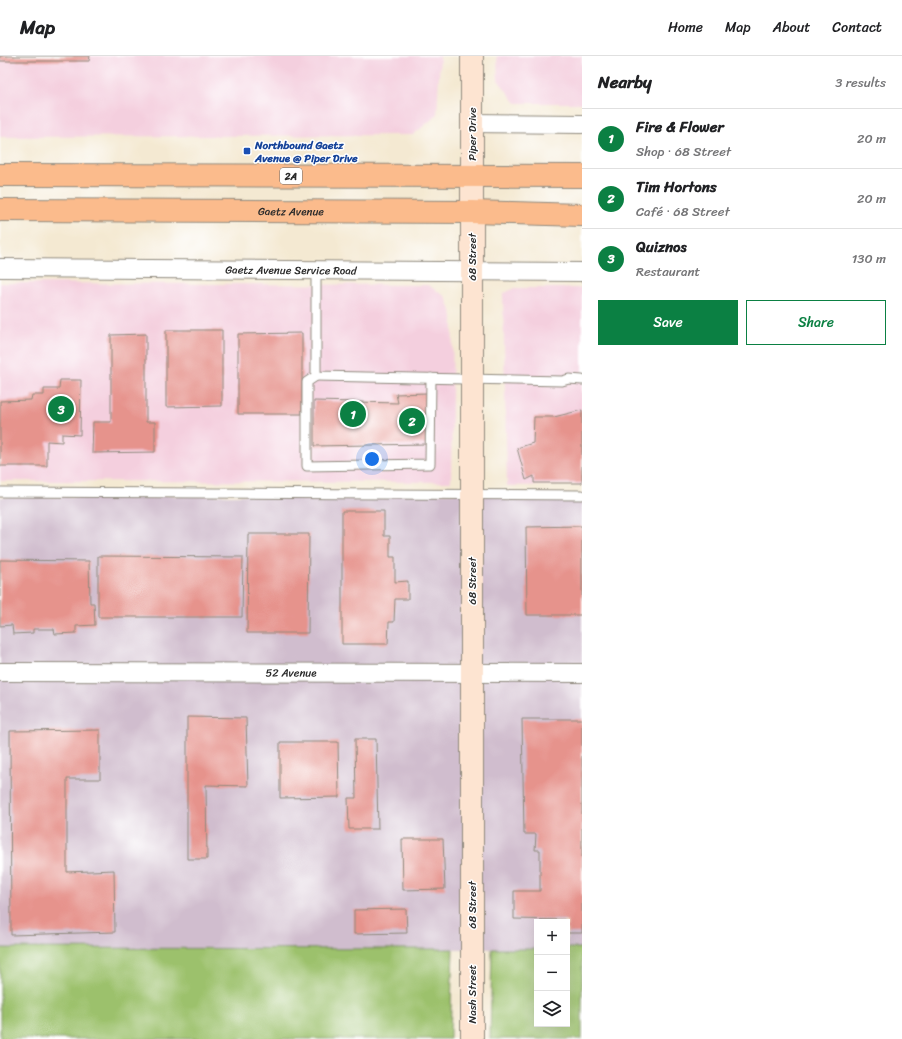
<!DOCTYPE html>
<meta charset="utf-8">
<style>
:root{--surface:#fff;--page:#f2f2f2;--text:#202124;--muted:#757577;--line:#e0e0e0;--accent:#0b8043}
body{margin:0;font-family:Sriracha,sans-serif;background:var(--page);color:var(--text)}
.controls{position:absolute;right:12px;bottom:12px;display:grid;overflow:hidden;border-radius:0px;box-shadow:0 4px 16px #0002}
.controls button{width:36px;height:36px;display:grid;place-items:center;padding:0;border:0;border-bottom:1px solid var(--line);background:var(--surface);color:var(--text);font:20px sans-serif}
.you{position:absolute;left:372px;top:403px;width:14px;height:14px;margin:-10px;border:3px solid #fff;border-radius:50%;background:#1a73e8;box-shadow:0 0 0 6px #1a73e833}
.badge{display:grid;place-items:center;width:26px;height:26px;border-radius:50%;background:var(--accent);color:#fff;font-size:13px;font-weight:700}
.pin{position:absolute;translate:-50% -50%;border:2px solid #fff;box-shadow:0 1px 4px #0006}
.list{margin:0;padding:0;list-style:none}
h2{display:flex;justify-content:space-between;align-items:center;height:52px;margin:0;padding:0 16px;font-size:17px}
h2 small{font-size:13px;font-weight:400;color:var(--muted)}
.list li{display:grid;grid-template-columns:26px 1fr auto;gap:12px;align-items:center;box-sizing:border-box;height:60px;padding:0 16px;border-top:1px solid var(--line)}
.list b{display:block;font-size:15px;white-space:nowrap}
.list p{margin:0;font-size:13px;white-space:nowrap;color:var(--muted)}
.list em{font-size:13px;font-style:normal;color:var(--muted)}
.actions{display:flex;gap:8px;padding:12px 16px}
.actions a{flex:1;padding:9px 0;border:1px solid var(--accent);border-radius:0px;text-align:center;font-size:14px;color:var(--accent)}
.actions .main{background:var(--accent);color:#fff}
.icon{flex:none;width:22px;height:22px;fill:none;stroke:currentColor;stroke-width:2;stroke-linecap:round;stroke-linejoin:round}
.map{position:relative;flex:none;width:582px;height:983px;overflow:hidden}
header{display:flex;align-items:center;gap:24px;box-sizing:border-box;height:56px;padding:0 20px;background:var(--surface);border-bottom:1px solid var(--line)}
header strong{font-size:19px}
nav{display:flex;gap:22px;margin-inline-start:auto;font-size:14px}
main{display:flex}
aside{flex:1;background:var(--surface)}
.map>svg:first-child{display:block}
.built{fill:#f4cfde}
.industrial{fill:#d0bdce}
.green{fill:#9cc16c;stroke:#64764c}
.building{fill:#e6938c}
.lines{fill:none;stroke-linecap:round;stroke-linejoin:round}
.lane-casing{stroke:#908a7e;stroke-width:11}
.street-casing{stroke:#908a7e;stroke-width:20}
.secondary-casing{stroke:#908a7e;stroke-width:24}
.primary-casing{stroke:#908a7e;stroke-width:24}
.lane{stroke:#fff;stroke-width:9}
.street{stroke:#fff;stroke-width:18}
.secondary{stroke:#fde4d1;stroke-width:22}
.primary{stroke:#fbbb8c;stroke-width:22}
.transit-dot{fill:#1a4fb4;stroke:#fff;stroke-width:1.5}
.labels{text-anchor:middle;stroke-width:3;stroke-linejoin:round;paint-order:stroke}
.shield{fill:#fff;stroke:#6b6b6b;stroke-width:1}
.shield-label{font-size:10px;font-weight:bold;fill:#2b2b2b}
.street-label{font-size:11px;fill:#2b2b2b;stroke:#fff}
.transit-label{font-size:11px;font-weight:bold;fill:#164399;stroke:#fff;text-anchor:start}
</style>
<header>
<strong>Map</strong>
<nav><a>Home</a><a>Map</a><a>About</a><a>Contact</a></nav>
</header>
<main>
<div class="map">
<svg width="582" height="983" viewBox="0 0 582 983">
<rect width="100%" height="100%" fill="#fff"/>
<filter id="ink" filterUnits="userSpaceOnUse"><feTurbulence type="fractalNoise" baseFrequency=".025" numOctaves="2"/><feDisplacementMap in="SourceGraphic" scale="8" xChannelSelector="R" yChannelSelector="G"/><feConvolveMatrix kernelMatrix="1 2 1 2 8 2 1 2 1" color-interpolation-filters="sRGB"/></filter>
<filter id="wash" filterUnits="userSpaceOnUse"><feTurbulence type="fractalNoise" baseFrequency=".012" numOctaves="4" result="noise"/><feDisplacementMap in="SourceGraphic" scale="16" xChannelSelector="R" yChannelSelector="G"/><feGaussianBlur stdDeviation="0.9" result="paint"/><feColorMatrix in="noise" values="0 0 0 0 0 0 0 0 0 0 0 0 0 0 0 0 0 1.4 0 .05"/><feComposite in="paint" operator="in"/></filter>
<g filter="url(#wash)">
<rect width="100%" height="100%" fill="#f4e9d2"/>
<g class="built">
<path d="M 0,0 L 440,0 L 437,59 L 413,79 L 0,81 Z"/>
<path d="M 497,0 L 582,0 L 582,47 L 516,47 L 498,24 Z"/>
<path d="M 0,227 L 428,229 L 446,241 L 453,260 L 451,426 L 0,425 Z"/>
<path d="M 514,232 L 582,232 L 582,429 L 507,430 L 503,238 Z"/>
</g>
<path class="industrial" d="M 472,437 L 582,439 L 582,892 L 567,892 L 567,866 L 537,866 L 537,893 L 0,892 L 0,441 Z"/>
<g class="green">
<path d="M 0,892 L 453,893 L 450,983 L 0,983 Z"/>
<path d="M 567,892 L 582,892 L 582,983 L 490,983 L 492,893 L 537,893 L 537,968 L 567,968 Z"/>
</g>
<g id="blocks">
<g class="building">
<path d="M 0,0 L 90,0 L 89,5 L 0,5 Z"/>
<path d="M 166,274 L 222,274 L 222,350 L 166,351 Z"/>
<path d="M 302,277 L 302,358 L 238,358 L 238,278 Z"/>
<path d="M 146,278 L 146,366 L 155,366 L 155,396 L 92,397 L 93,366 L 111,366 L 111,279 Z"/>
<path d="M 60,324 L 81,324 L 80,379 L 62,378 L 62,386 L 47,385 L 47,410 L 0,410 L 0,345 L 31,344 L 32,339 L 44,339 L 44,333 L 59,333 Z"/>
<path d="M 427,337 L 427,388 L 314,390 L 314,345 L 398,347 L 396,338 Z"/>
<path d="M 582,354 L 582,427 L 534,427 L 534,420 L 526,424 L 517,392 L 533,387 L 534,361 L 554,361 Z"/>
<path d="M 342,455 L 384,455 L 384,480 L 390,480 L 390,501 L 395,501 L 395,526 L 408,525 L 408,543 L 395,543 L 394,566 L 389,566 L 388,588 L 342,588 Z"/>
<path d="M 582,470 L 582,559 L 527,559 L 526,471 Z"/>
<path d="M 248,478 L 309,478 L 308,577 L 247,577 Z"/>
<path d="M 98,500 L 243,501 L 242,561 L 98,561 Z"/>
<path d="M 0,504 L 89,505 L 90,547 L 94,547 L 95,569 L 76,570 L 76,577 L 55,578 L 54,573 L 33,573 L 33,577 L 13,578 L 12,569 L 0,570 Z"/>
<path d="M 187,661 L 246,662 L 248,730 L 206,729 L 207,803 L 187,803 Z"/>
<path d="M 522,663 L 582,663 L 582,877 L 567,877 L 567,866 L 565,866 L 565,864 L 514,863 L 514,835 L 540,835 L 540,794 L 535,794 L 536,778 L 524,778 Z"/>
<path d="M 100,674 L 100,723 L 67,723 L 67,816 L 114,814 L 115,876 L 11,879 L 10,675 Z"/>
<path d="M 355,683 L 376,683 L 378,773 L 349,773 L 348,742 L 356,742 Z"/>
<path d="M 280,686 L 338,686 L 339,741 L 280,742 Z"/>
<path d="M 402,783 L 443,783 L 445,833 L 403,834 Z"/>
<path d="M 406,853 L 407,877 L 354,878 L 354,854 Z"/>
</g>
</g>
</g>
<g filter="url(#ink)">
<use href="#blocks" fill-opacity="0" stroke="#908a7e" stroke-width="1"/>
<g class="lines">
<defs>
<g id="lane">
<path d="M 316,214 L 316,320 L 562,325 L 569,323 L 582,324"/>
<path d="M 316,320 L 307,326 L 307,410 L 430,408 L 431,322"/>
<path d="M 0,436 L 582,439"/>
</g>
<g id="street">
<path d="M 472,67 L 582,68"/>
<path id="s1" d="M 0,212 L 582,216"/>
<path id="s2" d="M 0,616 L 582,617"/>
</g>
<path id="secondary" d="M 472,0 L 472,983"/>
<g id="primary">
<path d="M 0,119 L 582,120"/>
<path id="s3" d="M 0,154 L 472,156 L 582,159"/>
</g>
</defs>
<use href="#lane" class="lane-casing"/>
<use href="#street" class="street-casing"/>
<use href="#secondary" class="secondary-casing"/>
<use href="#primary" class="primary-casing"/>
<use href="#lane" class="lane"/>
<use href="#street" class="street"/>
<use href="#secondary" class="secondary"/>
<use href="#primary" class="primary"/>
</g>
</g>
<rect class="transit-dot" x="243" y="91" width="8" height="8" rx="2"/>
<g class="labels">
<rect class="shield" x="280" y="112" width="22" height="16" rx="3"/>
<g class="shield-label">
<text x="291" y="124">2A</text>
</g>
<g class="street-label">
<text transform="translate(472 78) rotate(-90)" y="4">Piper Drive</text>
<text dy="4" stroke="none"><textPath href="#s3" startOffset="291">Gaetz Avenue</textPath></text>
<text transform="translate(472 201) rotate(-90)" y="4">68 Street</text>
<text dy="4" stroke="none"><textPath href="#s1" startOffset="291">Gaetz Avenue Service Road</textPath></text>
<text transform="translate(472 525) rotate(-90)" y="4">68 Street</text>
<text dy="4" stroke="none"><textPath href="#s2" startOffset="291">52 Avenue</textPath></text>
<text transform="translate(472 849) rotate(-90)" y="4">68 Street</text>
<text transform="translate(472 938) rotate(-90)" y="4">Nash Street</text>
</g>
<g class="transit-label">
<text x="255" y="93">Northbound Gaetz<tspan x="255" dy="13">Avenue @ Piper Drive</tspan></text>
</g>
</g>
</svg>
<div class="controls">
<button>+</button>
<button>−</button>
<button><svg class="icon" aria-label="layers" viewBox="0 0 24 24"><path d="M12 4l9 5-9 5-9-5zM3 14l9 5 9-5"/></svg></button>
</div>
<div class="you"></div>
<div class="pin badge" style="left:353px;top:358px">1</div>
<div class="pin badge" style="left:412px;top:365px">2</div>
<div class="pin badge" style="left:61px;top:353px">3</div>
</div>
<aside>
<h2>Nearby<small>3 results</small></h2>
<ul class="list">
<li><span class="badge">1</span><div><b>Fire &amp; Flower</b><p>Shop · 68 Street</p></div><em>20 m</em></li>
<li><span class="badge">2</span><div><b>Tim Hortons</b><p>Café · 68 Street</p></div><em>20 m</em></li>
<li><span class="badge">3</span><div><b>Quiznos</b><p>Restaurant</p></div><em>130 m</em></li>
</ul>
<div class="actions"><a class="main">Save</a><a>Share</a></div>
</aside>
</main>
